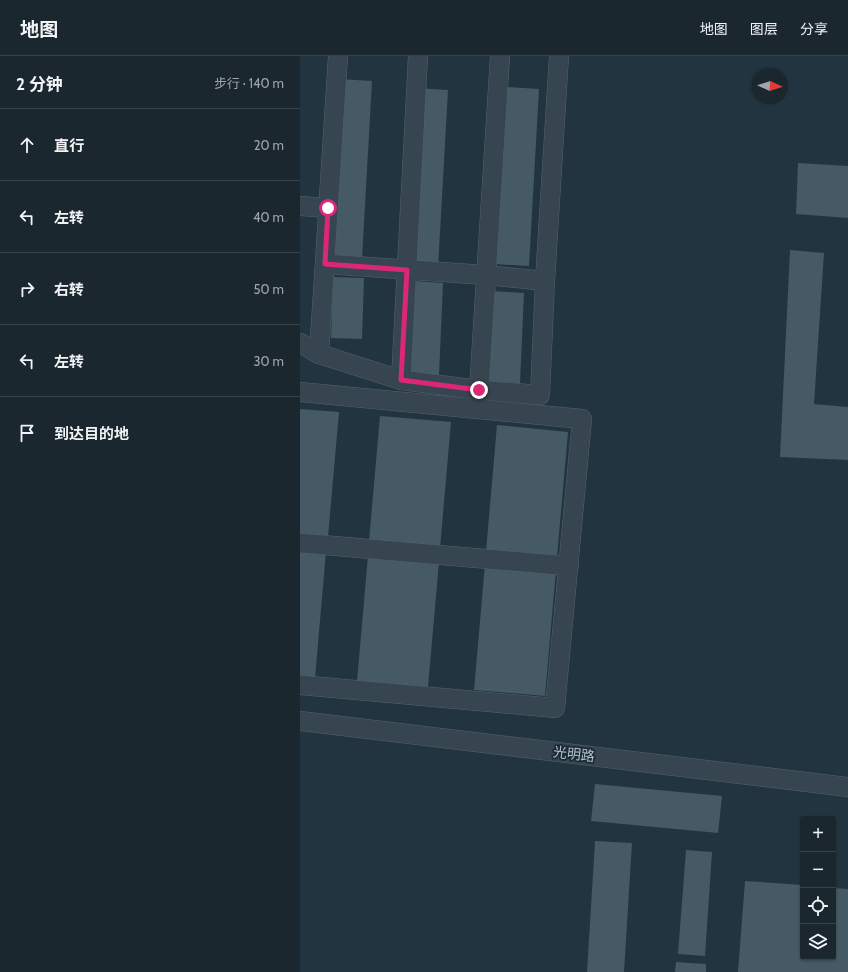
<!DOCTYPE html>
<html lang="zh">
<meta charset="utf-8">
<style>
:root{--surface:#1a272f;--page:#232f37;--text:#f1f3f6;--muted:#9fa5aa;--line:#38444b}
body{margin:0;font-family:Cabin,"Noto Sans SC",sans-serif;background:var(--page);color:var(--text)}
.controls{position:absolute;right:12px;bottom:12px;display:grid;overflow:hidden;border-radius:4px;box-shadow:0 1px 3px #0004}
.controls button{width:36px;height:36px;display:grid;place-items:center;padding:0;border:0;border-bottom:1px solid var(--line);background:var(--surface);color:var(--text);font:20px sans-serif}
.compass{position:absolute;left:452px;top:12px;width:36px;height:36px;border-radius:50%;background:var(--surface);box-shadow:0 1px 3px #0004;rotate:93deg}
.stop{position:absolute;width:12px;height:12px;margin:-9px;border:3px solid #db2777;border-radius:50%;background:#fff}
.stop.end{background:#db2777;border-color:#fff;box-shadow:0 1px 4px #0008}
.list{margin:0;padding:0;list-style:none}
h2{display:flex;justify-content:space-between;align-items:center;height:52px;margin:0;padding:0 16px;font-size:17px}
h2 small{font-size:13px;font-weight:400;color:var(--muted)}
.list li{display:grid;grid-template-columns:26px 1fr auto;gap:12px;align-items:center;box-sizing:border-box;height:72px;padding:0 16px;border-top:1px solid var(--line)}
.list b{display:block;font-size:15px;white-space:nowrap}
.list em{font-size:13px;font-style:normal;color:var(--muted)}
.icon{flex:none;width:22px;height:22px;fill:none;stroke:currentColor;stroke-width:2;stroke-linecap:round;stroke-linejoin:round}
.map{position:relative;flex:none;width:548px;height:916px;overflow:hidden}
header{display:flex;align-items:center;gap:24px;box-sizing:border-box;height:56px;padding:0 20px;background:var(--surface);border-bottom:1px solid var(--line)}
header strong{font-size:19px}
nav{display:flex;gap:22px;margin-inline-start:auto;font-size:14px}
main{display:flex}
aside{flex:1;background:var(--surface)}
.map>svg:first-child{display:block}
.building{fill:#455a65}
.lines{fill:none;stroke-linecap:round;stroke-linejoin:round}
.minor-casing{stroke:#54636d;stroke-width:20}
.minor{stroke:#36454f;stroke-width:19}
.route{stroke:#db2777;stroke-width:5}
.labels{text-anchor:middle;stroke-width:3.5;stroke-linejoin:round;paint-order:stroke}
.street-label{font-size:14px;fill:#b2c0ca;stroke:#1b2a34}
</style>
<header>
<strong>地图</strong>
<nav><a>地图</a><a>图层</a><a>分享</a></nav>
</header>
<main>
<aside>
<h2>2 分钟<small>步行 · 140 m</small></h2>
<ul class="list">
<li><svg class="icon" aria-label="ahead" viewBox="0 0 24 24"><path d="M12 20V5M6 11l6-6 6 6"/></svg><div><b>直行</b></div><em>20 m</em></li>
<li><svg class="icon" aria-label="left" viewBox="0 0 24 24"><path d="M17 20v-9H6M10 6l-5 5 5 5"/></svg><div><b>左转</b></div><em>40 m</em></li>
<li><svg class="icon" aria-label="right" viewBox="0 0 24 24"><path d="M7 20v-9h11M14 6l5 5-5 5"/></svg><div><b>右转</b></div><em>50 m</em></li>
<li><svg class="icon" aria-label="left" viewBox="0 0 24 24"><path d="M17 20v-9H6M10 6l-5 5 5 5"/></svg><div><b>左转</b></div><em>30 m</em></li>
<li><svg class="icon" aria-label="arrive" viewBox="0 0 24 24"><path d="M6 21V4h12l-3 4 3 4H6"/></svg><div><b>到达目的地</b></div></li>
</ul>
</aside>
<div class="map">
<svg width="548" height="916" viewBox="0 0 548 916">
<rect width="100%" height="100%" fill="#22343f"/>
<g class="building">
<path d="M 39,23 L 72,25 L 62,203 L 29,201 Z"/>
<path d="M 206,31 L 239,33 L 229,210 L 195,208 Z"/>
<path d="M 115,32 L 148,34 L 138,212 L 105,210 Z"/>
<path d="M 498,107 L 548,110 L 548,162 L 496,158 Z"/>
<path d="M 490,194 L 524,197 L 514,348 L 548,351 L 548,404 L 480,401 Z"/>
<path d="M 33,221 L 64,222 L 62,283 L 31,282 Z"/>
<path d="M 115,225 L 143,227 L 139,319 L 111,318 Z"/>
<path d="M 192,235 L 224,237 L 220,327 L 188,326 Z"/>
<path d="M 0,353 L 39,356 L 28,481 L 0,479 Z"/>
<path d="M 80,360 L 151,366 L 140,492 L 69,485 Z"/>
<path d="M 197,369 L 268,376 L 257,501 L 186,495 Z"/>
<path d="M 0,494 L 26,496 L 15,622 L 0,620 Z"/>
<path d="M 68,500 L 139,506 L 128,631 L 57,625 Z"/>
<path d="M 185,508 L 256,514 L 245,640 L 174,634 Z"/>
<path d="M 295,728 L 422,740 L 418,777 L 291,765 Z"/>
<path d="M 295,785 L 332,787 L 324,916 L 287,916 Z"/>
<path d="M 386,794 L 412,796 L 405,900 L 378,898 Z"/>
<path d="M 445,825 L 503,829 L 503,901 L 533,901 L 533,832 L 548,833 L 548,916 L 438,916 Z"/>
<path d="M 376,906 L 406,908 L 406,916 L 375,916 Z"/>
</g>
<g class="lines">
<defs>
<g id="minor">
<path d="M 0,150 L 28,152"/>
<path d="M 25,208 L 186,219 L 245,225"/>
<path d="M 0,287 L 19,298 L 101,324 L 179,334 L 240,339 L 245,225 L 259,0"/>
<path d="M 19,298 L 38,0"/>
<path d="M 101,324 L 118,0"/>
<path d="M 179,334 L 200,0"/>
<path d="M 0,336 L 282,363 L 255,652 L 0,629"/>
<path d="M 0,487 L 269,510"/>
<path d="M 0,665 L 548,731"/>
</g>
</defs>
<use href="#minor" class="minor-casing"/>
<use href="#minor" class="minor"/>
</g>
<g class="lines">
<path class="route" d="M 28,152 L 25,208 L 107,214 L 101,324 L 179,334"/>
</g>
<g class="labels">
<g class="street-label">
<text transform="translate(274 698) rotate(7)" y="5">光明路</text>
</g>
</g>
</svg>
<div class="controls">
<button>+</button>
<button>−</button>
<button><svg class="icon" aria-label="locate" viewBox="0 0 24 24"><circle cx="12" cy="12" r="6"/><path d="M12 2v4M12 18v4M2 12h4M18 12h4"/></svg></button>
<button><svg class="icon" aria-label="layers" viewBox="0 0 24 24"><path d="M12 4l9 5-9 5-9-5zM3 14l9 5 9-5"/></svg></button>
</div>
<svg class="compass" viewBox="-18 -18 36 36"><path d="M0-13l5 13h-10z" fill="#e53935"/><path d="M0 13l5-13h-10z" fill="#9fa5aa"/></svg>
<div class="stop" style="left:28px;top:152px"></div>
<div class="stop end" style="left:179px;top:334px"></div>
</div>
</main>
